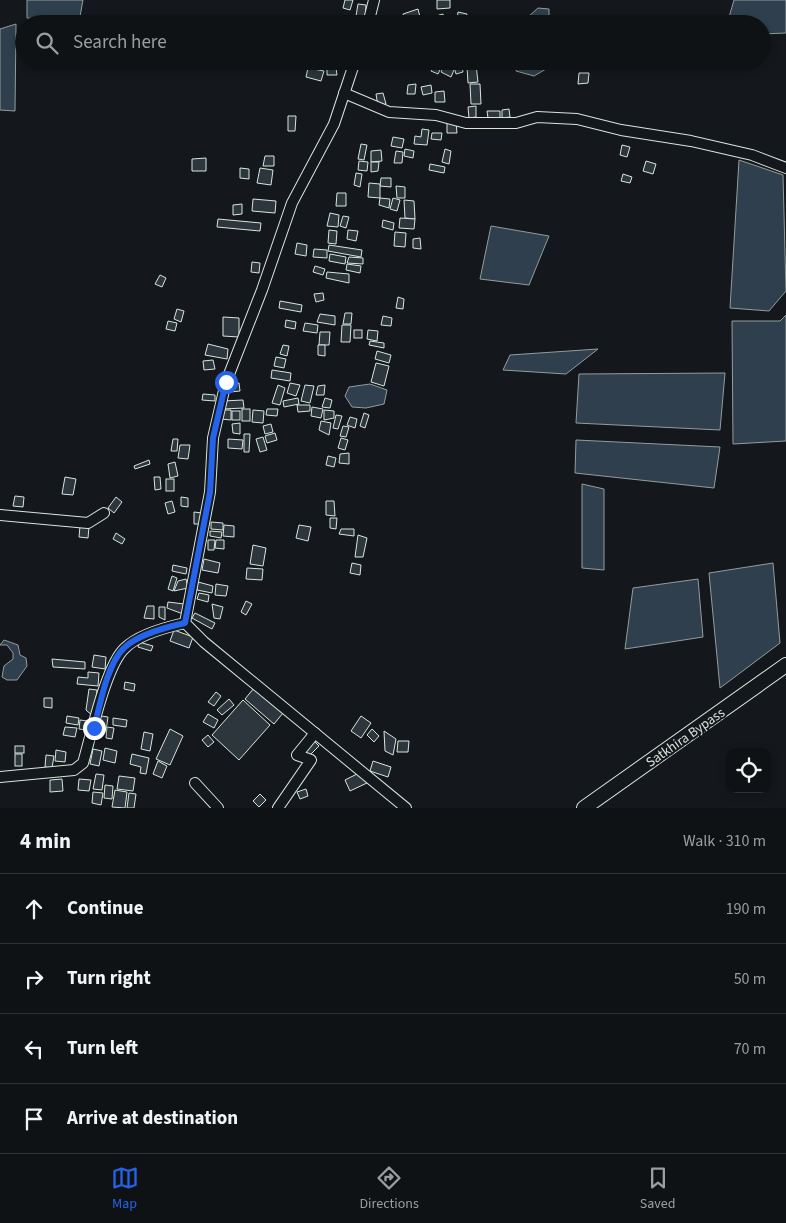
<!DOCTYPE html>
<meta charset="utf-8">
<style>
:root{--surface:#0f1215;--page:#181b1e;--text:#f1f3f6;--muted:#9b9ea0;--line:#2f3234;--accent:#2563eb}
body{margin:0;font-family:"Source Sans 3",sans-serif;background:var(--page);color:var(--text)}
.controls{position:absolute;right:15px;bottom:15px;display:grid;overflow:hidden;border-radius:10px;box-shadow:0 2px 8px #0003}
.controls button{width:45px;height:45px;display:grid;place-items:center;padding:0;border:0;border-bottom:1px solid var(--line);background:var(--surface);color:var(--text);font:25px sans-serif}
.stop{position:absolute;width:15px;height:15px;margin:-11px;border:4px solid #2563eb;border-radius:50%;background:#fff}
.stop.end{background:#2563eb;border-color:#fff;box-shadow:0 1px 5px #0008}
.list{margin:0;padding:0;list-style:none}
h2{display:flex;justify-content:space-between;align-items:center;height:65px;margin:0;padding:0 20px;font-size:21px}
h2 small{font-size:16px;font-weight:400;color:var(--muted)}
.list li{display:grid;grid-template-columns:32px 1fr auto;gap:15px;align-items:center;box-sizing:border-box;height:70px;padding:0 20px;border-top:1px solid var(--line)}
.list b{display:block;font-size:19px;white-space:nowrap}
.list em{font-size:16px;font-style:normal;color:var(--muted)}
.icon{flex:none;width:28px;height:28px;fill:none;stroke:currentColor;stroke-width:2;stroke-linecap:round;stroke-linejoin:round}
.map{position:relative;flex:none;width:786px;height:808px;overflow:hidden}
.search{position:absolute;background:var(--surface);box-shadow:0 2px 8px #0003;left:15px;right:15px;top:15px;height:55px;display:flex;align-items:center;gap:12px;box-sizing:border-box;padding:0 18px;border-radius:28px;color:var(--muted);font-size:19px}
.sheet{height:345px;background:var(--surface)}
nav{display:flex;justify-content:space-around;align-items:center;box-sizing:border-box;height:70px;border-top:1px solid var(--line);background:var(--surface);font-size:14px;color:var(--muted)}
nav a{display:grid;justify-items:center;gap:2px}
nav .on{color:var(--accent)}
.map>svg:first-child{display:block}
.water{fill:#2f3f4d;stroke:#939e99}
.building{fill:#2c363c;stroke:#d8e6dc}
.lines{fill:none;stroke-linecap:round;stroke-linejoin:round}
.minor-casing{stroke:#d8e6dc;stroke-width:12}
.highway-casing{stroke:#d8e6dc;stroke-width:16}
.minor{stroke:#14181c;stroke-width:10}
.highway{stroke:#14181c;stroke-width:14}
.route{stroke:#2563eb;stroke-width:6}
.labels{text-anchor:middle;stroke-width:4;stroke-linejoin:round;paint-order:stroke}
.street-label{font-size:14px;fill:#d8e6dc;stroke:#14181c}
</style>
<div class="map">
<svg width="786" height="808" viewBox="0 0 786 808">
<rect width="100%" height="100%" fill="#14181c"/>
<g class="water">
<path d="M 27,0 L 83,0 L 79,22 L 27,18 Z"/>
<path d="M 734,0 L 786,0 L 786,33 L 762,34 L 762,24 L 727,24 Z"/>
<path d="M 538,8 L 549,9 L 549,24 L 528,24 L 528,17 Z"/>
<path d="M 16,24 L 15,111 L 0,110 L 0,29 Z"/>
<path d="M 517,61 L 546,61 L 546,69 L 534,76 L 516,71 Z"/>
<path d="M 739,160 L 783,175 L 786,291 L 769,311 L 730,308 Z"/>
<path d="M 491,226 L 549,236 L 529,285 L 480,279 Z"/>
<path d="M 786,315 L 786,441 L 733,444 L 732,321 L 780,321 Z"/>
<path d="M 598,349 L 566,374 L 503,370 L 510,355 Z"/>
<path d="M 725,373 L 720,430 L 576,423 L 579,374 Z"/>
<path d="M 370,384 L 387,390 L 384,404 L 366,408 L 352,407 L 345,396 L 349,387 Z"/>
<path d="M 576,440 L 720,447 L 714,488 L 575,473 Z"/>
<path d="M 582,484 L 604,489 L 604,570 L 582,568 Z"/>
<path d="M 773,563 L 780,643 L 720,688 L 709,573 Z"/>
<path d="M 698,579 L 703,637 L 625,649 L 633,588 Z"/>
<path d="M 4,640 L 18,645 L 20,655 L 26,658 L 27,666 L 17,680 L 7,680 L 2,677 L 4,666 L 13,659 L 13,653 L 7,645 L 0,645 Z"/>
</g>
<g class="building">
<path d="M 345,0 L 353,0 L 350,10 L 343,8 Z"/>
<path d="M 437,0 L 450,0 L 450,8 L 437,9 Z"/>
<path d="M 358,4 L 366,5 L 365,18 L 356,16 Z"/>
<path d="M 418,9 L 421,21 L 406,24 L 403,14 Z"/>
<path d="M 458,12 L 467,14 L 465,21 L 457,19 Z"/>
<path d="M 443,14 L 445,21 L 434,24 L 432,17 Z"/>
<path d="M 327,61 L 335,61 L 337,75 L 327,75 Z"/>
<path d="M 436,61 L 444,61 L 438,74 L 431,71 Z"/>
<path d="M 461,61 L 463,72 L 456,74 L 453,63 Z"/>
<path d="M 476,65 L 478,82 L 468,83 L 467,66 Z"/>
<path d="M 444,66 L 454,70 L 451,77 L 441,72 Z"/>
<path d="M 308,68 L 324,71 L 321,81 L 306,77 Z"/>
<path d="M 579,73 L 589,73 L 588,83 L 578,84 Z"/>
<path d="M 416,84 L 415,94 L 407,94 L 408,85 Z"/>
<path d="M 470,84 L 480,84 L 481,104 L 471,104 Z"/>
<path d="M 431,85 L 432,93 L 423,95 L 421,87 Z"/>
<path d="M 444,91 L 445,102 L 435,102 L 435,92 Z"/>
<path d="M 383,93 L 386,104 L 378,106 L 376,94 Z"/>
<path d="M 476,106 L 476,117 L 469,118 L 468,107 Z"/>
<path d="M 509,109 L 510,117 L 502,118 L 502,110 Z"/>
<path d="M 487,111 L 500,111 L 500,118 L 488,118 Z"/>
<path d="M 288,116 L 296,116 L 295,131 L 288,131 Z"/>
<path d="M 456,122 L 457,133 L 447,133 L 447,123 Z"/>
<path d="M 422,129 L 429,130 L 427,145 L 414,144 L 415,136 L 421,137 Z"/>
<path d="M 432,133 L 442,133 L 441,140 L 431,139 Z"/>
<path d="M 393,137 L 404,139 L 402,148 L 391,146 Z"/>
<path d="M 361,144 L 367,145 L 364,160 L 358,159 Z"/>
<path d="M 622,145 L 630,147 L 627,157 L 620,155 Z"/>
<path d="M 405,149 L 414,151 L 413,158 L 404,156 Z"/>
<path d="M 445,149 L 451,151 L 449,164 L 442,162 Z"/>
<path d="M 381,150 L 382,161 L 371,162 L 371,151 Z"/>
<path d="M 396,151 L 403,152 L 402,163 L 394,163 Z"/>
<path d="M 265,156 L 274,156 L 274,166 L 263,166 Z"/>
<path d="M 206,158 L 206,171 L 192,171 L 192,159 Z"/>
<path d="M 359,161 L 368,162 L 367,171 L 358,170 Z"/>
<path d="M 646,161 L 656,164 L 653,174 L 643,171 Z"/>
<path d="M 371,162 L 379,162 L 378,171 L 371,172 Z"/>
<path d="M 430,164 L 445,167 L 444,173 L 429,170 Z"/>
<path d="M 240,168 L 249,169 L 249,179 L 240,178 Z"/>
<path d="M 260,168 L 273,170 L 271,185 L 257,183 Z"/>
<path d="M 356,173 L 362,174 L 360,187 L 354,185 Z"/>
<path d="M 623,174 L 632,177 L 630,183 L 621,181 Z"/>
<path d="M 381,178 L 391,178 L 391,187 L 380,186 Z"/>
<path d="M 369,183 L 380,184 L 380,198 L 368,197 Z"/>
<path d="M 396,186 L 405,187 L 405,198 L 397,198 Z"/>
<path d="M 337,193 L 346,193 L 346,206 L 336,206 Z"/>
<path d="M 380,198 L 390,199 L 389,208 L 379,205 Z"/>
<path d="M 393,198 L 400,200 L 397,211 L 390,209 Z"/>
<path d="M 253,199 L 276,201 L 275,213 L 252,211 Z"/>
<path d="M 404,200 L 414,201 L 415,219 L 405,218 Z"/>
<path d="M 242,204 L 242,214 L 233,215 L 233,205 Z"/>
<path d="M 330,213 L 339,215 L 338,227 L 327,226 Z"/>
<path d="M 343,216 L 349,217 L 346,228 L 340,226 Z"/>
<path d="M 400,218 L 415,219 L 414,229 L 399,228 Z"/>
<path d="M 218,219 L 261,223 L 260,231 L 217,227 Z"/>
<path d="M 383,220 L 394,223 L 393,230 L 382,227 Z"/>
<path d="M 329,230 L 337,231 L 336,244 L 328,243 Z"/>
<path d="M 348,230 L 358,231 L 356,241 L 347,239 Z"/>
<path d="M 395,232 L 406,233 L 405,247 L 394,246 Z"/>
<path d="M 420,238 L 421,249 L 413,248 L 413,239 Z"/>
<path d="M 297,243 L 307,245 L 306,256 L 295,254 Z"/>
<path d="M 329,245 L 362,250 L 361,257 L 328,251 Z"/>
<path d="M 314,249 L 327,250 L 327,258 L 313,257 Z"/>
<path d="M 330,254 L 346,257 L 345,264 L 329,261 Z"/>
<path d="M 349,257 L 363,258 L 363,264 L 347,263 Z"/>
<path d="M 252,262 L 260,263 L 259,273 L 251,272 Z"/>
<path d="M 347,264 L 361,266 L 360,273 L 346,270 Z"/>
<path d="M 315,266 L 325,269 L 323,275 L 313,272 Z"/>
<path d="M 327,272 L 349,274 L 349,283 L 326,278 Z"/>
<path d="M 160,275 L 166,278 L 162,287 L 155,284 Z"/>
<path d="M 323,293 L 324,300 L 316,302 L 314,294 Z"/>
<path d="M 398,297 L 404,299 L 403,309 L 396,308 Z"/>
<path d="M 280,301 L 302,305 L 301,312 L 279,308 Z"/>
<path d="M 177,309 L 184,311 L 181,322 L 174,319 Z"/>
<path d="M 345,313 L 352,313 L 351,324 L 343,324 Z"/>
<path d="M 320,314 L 335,316 L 335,325 L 317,322 Z"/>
<path d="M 383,316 L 392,318 L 391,326 L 381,325 Z"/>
<path d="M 223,317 L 239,318 L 239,337 L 223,336 Z"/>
<path d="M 286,320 L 296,322 L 295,329 L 285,327 Z"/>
<path d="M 168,321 L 177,323 L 175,331 L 166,329 Z"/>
<path d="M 305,323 L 318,325 L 317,333 L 303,331 Z"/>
<path d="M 342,325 L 351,325 L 350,342 L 341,342 Z"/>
<rect x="354" y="330" width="8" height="8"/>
<path d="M 368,330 L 378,331 L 377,341 L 367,339 Z"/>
<path d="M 320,332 L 330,332 L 329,345 L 319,345 Z"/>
<path d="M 370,341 L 384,343 L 384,348 L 369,345 Z"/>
<path d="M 208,344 L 228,349 L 227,359 L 205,355 Z"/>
<path d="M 283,345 L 289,346 L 287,356 L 280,354 Z"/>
<path d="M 318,345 L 325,345 L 325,356 L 318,355 Z"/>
<path d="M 377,351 L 391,355 L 389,363 L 375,359 Z"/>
<path d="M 276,357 L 286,359 L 284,368 L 274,366 Z"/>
<path d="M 213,360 L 215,369 L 204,370 L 203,361 Z"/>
<path d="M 376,363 L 389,366 L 384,386 L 371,382 Z"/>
<path d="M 272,370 L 291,373 L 290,381 L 271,378 Z"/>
<path d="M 239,383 L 240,391 L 230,392 L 229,384 Z"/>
<path d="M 290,383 L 300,385 L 296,396 L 287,393 Z"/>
<path d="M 278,385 L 285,388 L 280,405 L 272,403 Z"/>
<path d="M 305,385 L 314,386 L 310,403 L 301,401 Z"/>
<path d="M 325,385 L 324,395 L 316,395 L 318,386 Z"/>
<path d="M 203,394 L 215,395 L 215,401 L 202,400 Z"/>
<path d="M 298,398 L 299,404 L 284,407 L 283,401 Z"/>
<path d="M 325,398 L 332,400 L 330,408 L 322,407 Z"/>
<path d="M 243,400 L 244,408 L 223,409 L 223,401 Z"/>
<path d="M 297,405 L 310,405 L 310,411 L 298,412 Z"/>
<path d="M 312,407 L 323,409 L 321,418 L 311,416 Z"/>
<rect x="242" y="409" width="8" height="12"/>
<path d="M 267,409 L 278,409 L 277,416 L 266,415 Z"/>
<path d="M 221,410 L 231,410 L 231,420 L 221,419 Z"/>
<path d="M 253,410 L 264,411 L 263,423 L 252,422 Z"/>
<path d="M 324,410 L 334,411 L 334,418 L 324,420 Z"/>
<rect x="232" y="411" width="8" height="9"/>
<path d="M 364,413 L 369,415 L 365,428 L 360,426 Z"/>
<path d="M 336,415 L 342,416 L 338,429 L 333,428 Z"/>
<path d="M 350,417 L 357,419 L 355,428 L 347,425 Z"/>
<path d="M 321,421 L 331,423 L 329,435 L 319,430 Z"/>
<path d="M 240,423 L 240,434 L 233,433 L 232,424 Z"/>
<path d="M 271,424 L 273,432 L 265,434 L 263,426 Z"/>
<path d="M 343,426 L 349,427 L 346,437 L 340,436 Z"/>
<path d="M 275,433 L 277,440 L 267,443 L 265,436 Z"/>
<path d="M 244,434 L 250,434 L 249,452 L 244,452 Z"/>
<path d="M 263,437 L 267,450 L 260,452 L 256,439 Z"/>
<path d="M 341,438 L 348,440 L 345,450 L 338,448 Z"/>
<path d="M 173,439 L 178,439 L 177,451 L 171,451 Z"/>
<path d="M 228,439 L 243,440 L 242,449 L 228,448 Z"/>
<path d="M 180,445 L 190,445 L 188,459 L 178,458 Z"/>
<path d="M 349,453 L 349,464 L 339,463 L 340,454 Z"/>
<path d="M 328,456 L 336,458 L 334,467 L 326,465 Z"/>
<path d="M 149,460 L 150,464 L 135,469 L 134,466 Z"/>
<path d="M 175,462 L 178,476 L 170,478 L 168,464 Z"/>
<path d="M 65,477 L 76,479 L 73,495 L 62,494 Z"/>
<path d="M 154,477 L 160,477 L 161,489 L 155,490 Z"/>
<rect x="166" y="479" width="8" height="12"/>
<path d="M 15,496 L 24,497 L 23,507 L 13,506 Z"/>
<path d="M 116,497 L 122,502 L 114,513 L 108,508 Z"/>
<path d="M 181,497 L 188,498 L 188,507 L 181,506 Z"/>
<path d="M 172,501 L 175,512 L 168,514 L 165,503 Z"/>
<path d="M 326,501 L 334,501 L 335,516 L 326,515 Z"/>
<path d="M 194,512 L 202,513 L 201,524 L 194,524 Z"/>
<path d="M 330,518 L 337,518 L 336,529 L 330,528 Z"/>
<path d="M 211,522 L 223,523 L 223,530 L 211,529 Z"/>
<path d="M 224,525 L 234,526 L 234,537 L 223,536 Z"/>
<path d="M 299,525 L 311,527 L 308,541 L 296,538 Z"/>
<path d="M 80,526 L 89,527 L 88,538 L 79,537 Z"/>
<path d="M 341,529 L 354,529 L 354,536 L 339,534 Z"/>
<path d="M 210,531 L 222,532 L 221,538 L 210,536 Z"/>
<path d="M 116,533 L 125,539 L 122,544 L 113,539 Z"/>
<path d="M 358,535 L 367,538 L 363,557 L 355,557 Z"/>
<path d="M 208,540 L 215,540 L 214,550 L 208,550 Z"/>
<path d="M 216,540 L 224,540 L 224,549 L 215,548 Z"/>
<path d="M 253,545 L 266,548 L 263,566 L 250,564 Z"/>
<path d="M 204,559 L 220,563 L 218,573 L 202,570 Z"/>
<path d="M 352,563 L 361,565 L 360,575 L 350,573 Z"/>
<path d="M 173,565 L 187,568 L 186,574 L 172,571 Z"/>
<path d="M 247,568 L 263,569 L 262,580 L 246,579 Z"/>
<path d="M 172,576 L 177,578 L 173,591 L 168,589 Z"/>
<path d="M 186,579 L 188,588 L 174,591 L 178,581 Z"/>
<path d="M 198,582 L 213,586 L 212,593 L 197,590 Z"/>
<path d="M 216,584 L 228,586 L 226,596 L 215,595 Z"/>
<path d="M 199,593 L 209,595 L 208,602 L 197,599 Z"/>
<path d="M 246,601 L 252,604 L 246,615 L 241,612 Z"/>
<path d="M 168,602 L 184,604 L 183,614 L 167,608 Z"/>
<path d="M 212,604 L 223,607 L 220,619 L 214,618 Z"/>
<path d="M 147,606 L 154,606 L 154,619 L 144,618 Z"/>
<path d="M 159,607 L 165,607 L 165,620 L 159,617 Z"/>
<path d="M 195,613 L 215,623 L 212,629 L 192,618 Z"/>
<path d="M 174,630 L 193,637 L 189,648 L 170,641 Z"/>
<path d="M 139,642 L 153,646 L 151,651 L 138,647 Z"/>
<path d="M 94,655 L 106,657 L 105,669 L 92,667 Z"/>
<path d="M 52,659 L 85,662 L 85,669 L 53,667 Z"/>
<path d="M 88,672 L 99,673 L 98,686 L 77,684 L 78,677 L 88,678 Z"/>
<path d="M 125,682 L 135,684 L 134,691 L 124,689 Z"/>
<path d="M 254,688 L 283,713 L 274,724 L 245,699 Z"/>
<path d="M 89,689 L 97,690 L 94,717 L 86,710 Z"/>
<path d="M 216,692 L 221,696 L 214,706 L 208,702 Z"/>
<path d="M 44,698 L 52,698 L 52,708 L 44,707 Z"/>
<path d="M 229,699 L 234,705 L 222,715 L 217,710 Z"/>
<path d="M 243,700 L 270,725 L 239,760 L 212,735 Z"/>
<path d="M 208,714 L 218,720 L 214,728 L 203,722 Z"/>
<path d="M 67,716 L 79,718 L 78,725 L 66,723 Z"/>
<path d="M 101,716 L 108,717 L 106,731 L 99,730 Z"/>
<path d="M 361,716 L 371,723 L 361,738 L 351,731 Z"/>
<path d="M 113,718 L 127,720 L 126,727 L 113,725 Z"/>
<path d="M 80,720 L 88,721 L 86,730 L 79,729 Z"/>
<path d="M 65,727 L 77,728 L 75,737 L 63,735 Z"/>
<path d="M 107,727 L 114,728 L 112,739 L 106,738 Z"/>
<path d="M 170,729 L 183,736 L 170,765 L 156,759 Z"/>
<path d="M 372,729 L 379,736 L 374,742 L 367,735 Z"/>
<path d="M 384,731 L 396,739 L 393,755 L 385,751 Z"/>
<path d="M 144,732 L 153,734 L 150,751 L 141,749 Z"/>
<path d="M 208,735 L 214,742 L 208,747 L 202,740 Z"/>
<path d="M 313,740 L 319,746 L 309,756 L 303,751 Z"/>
<path d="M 398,741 L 409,741 L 408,752 L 397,752 Z"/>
<rect x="15" y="746" width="9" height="7"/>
<path d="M 105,748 L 117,751 L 115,763 L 103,760 Z"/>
<path d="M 93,749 L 102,751 L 99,766 L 90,764 Z"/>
<path d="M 56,750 L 66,752 L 65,762 L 55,761 Z"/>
<rect x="15" y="754" width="7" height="12"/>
<path d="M 132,754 L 149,758 L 146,774 L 140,773 L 141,767 L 130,764 Z"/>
<path d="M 46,755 L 54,756 L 52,768 L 45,767 Z"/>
<path d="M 158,761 L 167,766 L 162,778 L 153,774 Z"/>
<path d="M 373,761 L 391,767 L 388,777 L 370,771 Z"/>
<path d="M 359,773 L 369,782 L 350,791 L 345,780 Z"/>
<path d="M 96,774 L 104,775 L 102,790 L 93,789 Z"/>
<path d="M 119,776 L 135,778 L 133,791 L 117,789 Z"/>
<path d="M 62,779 L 63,791 L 50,792 L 50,780 Z"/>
<path d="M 79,779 L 91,780 L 89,791 L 78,790 Z"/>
<path d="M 105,785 L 113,786 L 112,799 L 104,798 Z"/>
<path d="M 306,789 L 308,796 L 300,799 L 297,792 Z"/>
<path d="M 115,790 L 127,792 L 125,808 L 112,807 Z"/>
<path d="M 93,792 L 103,793 L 101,805 L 92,803 Z"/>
<path d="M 129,793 L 136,794 L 134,808 L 127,808 Z"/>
<path d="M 260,794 L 266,800 L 259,807 L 253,801 Z"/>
</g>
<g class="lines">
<defs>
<g id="minor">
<path d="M 368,24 L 374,0"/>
<path d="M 355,61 L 334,124 L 292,203 L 262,290 L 226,382 L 213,438 L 210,492 L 185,623 L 204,642 L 406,808"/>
<path d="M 344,93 L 389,112 L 436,115 L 466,123 L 516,123 L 537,117 L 577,119 L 621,130 L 691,141 L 752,155 L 786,168"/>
<path d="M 0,515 L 88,523 L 104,513"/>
<path d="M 0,777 L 74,770 L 83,763 C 91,736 106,665 125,648 C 139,634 167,627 185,623"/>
<path d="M 195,783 L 218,808"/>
<path d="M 278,808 L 311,760 L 297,755 L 315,733"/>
</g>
<path id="highway" d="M 584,808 L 786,665"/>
</defs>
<use href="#minor" class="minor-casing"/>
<use href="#highway" class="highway-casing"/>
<use href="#minor" class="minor"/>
<use href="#highway" class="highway"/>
</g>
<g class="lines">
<path class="route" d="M 94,728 C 100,705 107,664 124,648 C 138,634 167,627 185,623 L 210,492 L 213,438 L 226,382"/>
</g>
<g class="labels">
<g class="street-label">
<text transform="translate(685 737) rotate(-35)" y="5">Satkhira Bypass</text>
</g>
</g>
</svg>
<div class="controls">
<button><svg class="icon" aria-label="locate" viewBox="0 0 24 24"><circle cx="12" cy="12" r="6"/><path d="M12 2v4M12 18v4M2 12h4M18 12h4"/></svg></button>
</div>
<div class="stop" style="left:226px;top:382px"></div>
<div class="stop end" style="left:94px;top:728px"></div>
<div class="search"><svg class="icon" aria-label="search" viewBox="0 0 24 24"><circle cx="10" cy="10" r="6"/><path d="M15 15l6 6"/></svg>Search here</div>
</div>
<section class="sheet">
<h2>4 min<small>Walk · 310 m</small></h2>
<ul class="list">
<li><svg class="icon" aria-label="ahead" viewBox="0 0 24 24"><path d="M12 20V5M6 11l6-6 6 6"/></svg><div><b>Continue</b></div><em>190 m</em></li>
<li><svg class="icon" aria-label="right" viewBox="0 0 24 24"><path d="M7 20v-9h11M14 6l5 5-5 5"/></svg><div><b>Turn right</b></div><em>50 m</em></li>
<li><svg class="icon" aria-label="left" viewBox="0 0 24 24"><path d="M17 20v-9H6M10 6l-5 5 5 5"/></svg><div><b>Turn left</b></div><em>70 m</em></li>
<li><svg class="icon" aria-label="arrive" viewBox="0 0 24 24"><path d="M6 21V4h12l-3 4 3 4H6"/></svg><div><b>Arrive at destination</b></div></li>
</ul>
</section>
<nav>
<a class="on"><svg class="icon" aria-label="map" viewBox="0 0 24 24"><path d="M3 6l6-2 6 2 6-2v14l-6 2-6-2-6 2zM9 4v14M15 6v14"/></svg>Map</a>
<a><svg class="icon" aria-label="directions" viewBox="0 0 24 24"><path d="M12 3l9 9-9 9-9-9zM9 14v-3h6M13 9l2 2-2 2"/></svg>Directions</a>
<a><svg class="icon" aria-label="saved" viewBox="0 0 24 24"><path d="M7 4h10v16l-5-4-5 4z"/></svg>Saved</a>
</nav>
